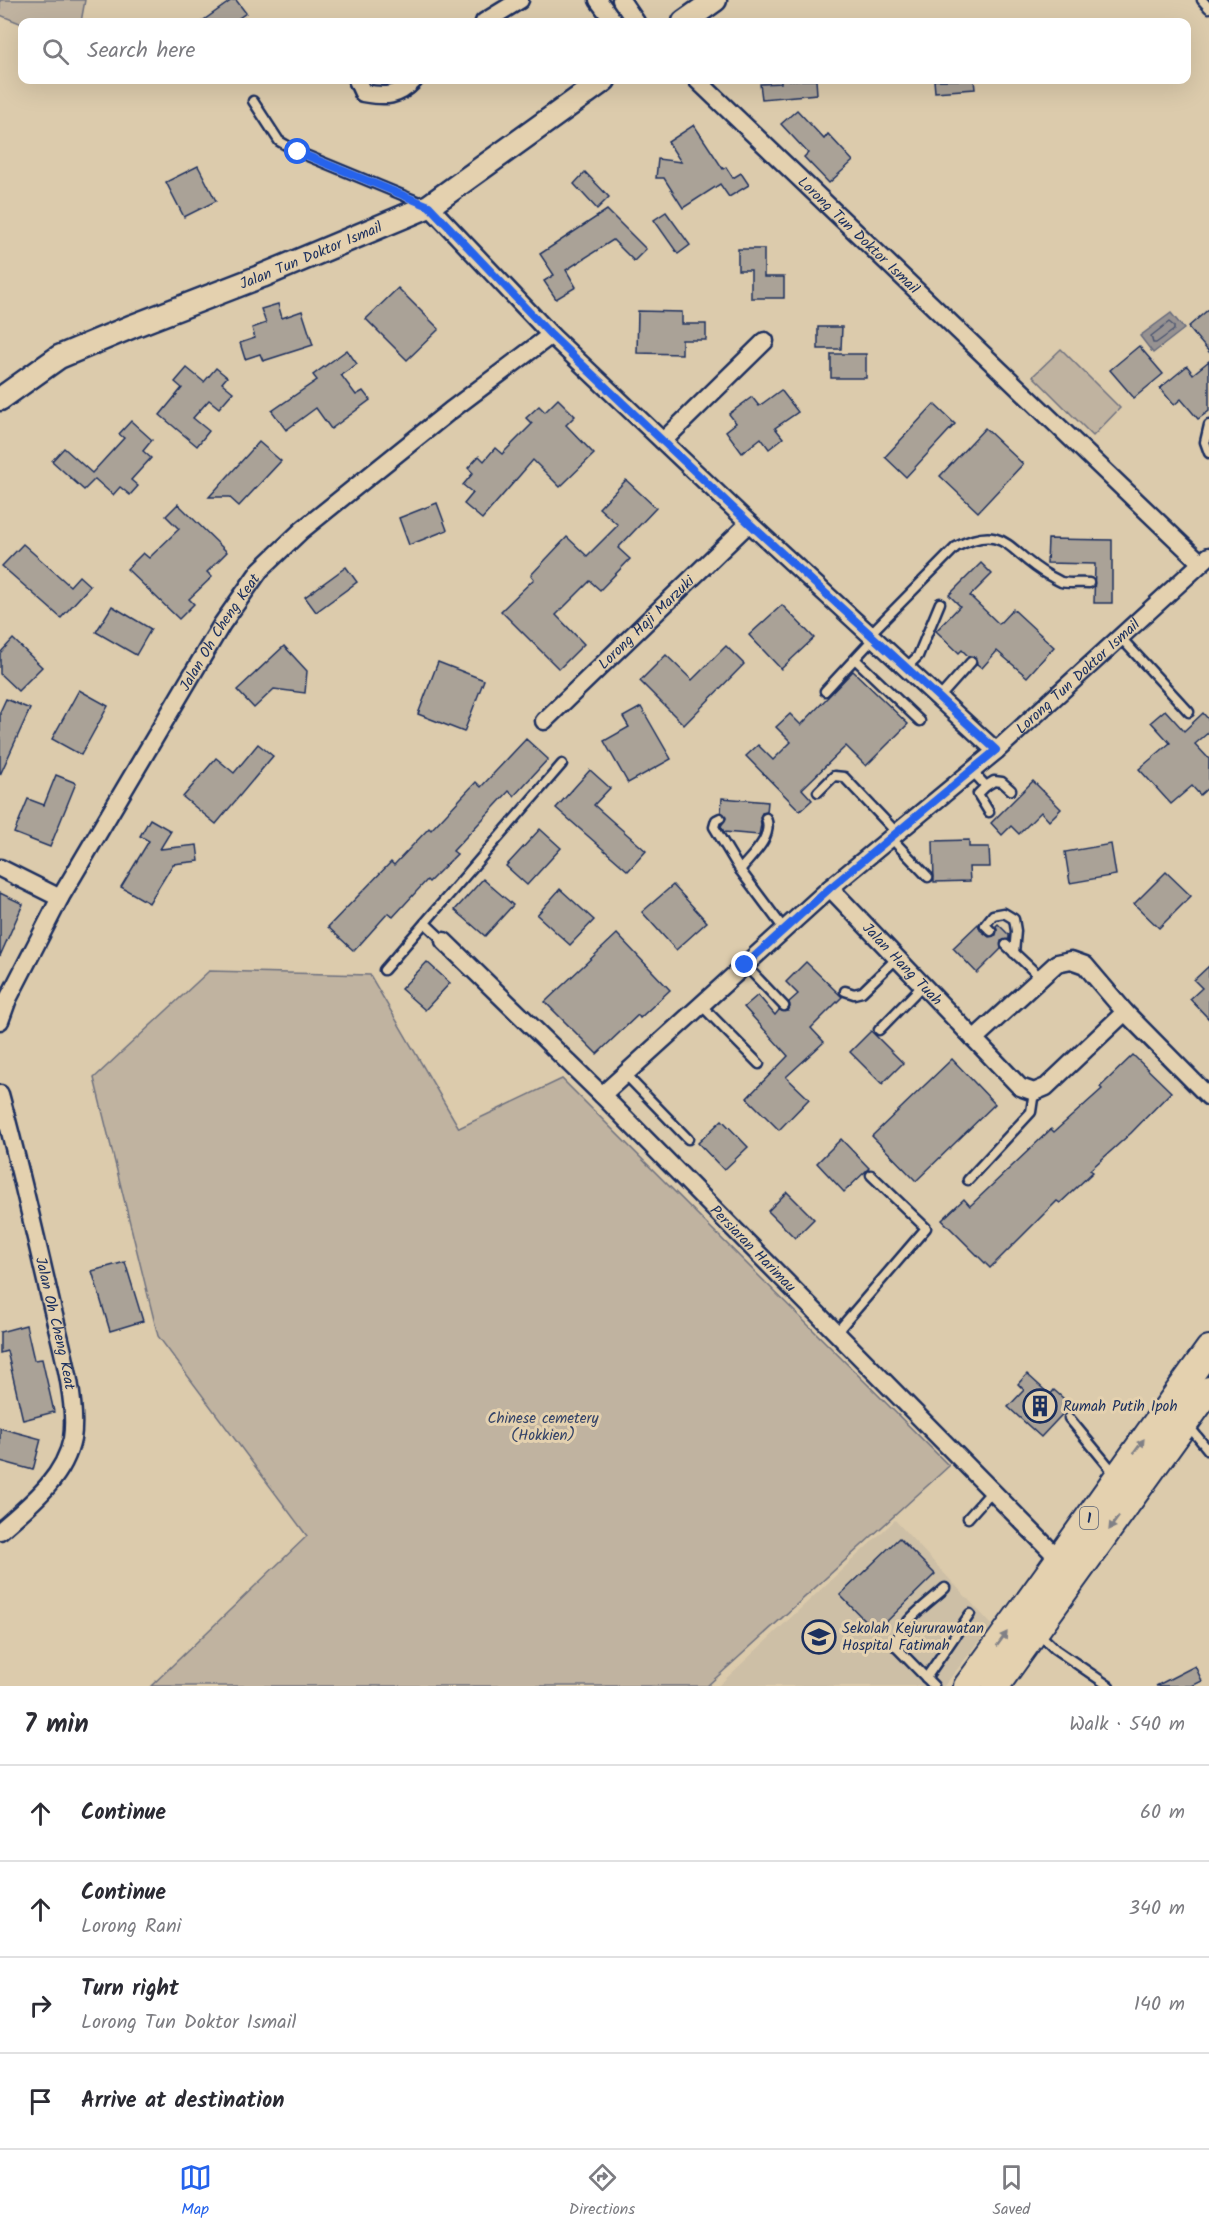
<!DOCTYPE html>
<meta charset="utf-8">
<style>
:root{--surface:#fff;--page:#f2f2f3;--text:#2b2b33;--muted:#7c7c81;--line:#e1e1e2;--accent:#2563eb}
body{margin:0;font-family:Kalam,sans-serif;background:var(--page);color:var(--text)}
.stop{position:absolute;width:18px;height:18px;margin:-14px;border:4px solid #2563eb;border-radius:50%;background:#fff}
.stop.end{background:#2563eb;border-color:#fff;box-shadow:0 2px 6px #0008}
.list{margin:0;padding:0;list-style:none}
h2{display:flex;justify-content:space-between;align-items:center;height:78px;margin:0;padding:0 24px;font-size:26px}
h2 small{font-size:20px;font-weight:400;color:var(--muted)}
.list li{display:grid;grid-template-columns:39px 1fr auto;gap:18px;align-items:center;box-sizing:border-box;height:96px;padding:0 24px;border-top:2px solid var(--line)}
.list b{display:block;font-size:22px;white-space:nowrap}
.list p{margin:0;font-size:20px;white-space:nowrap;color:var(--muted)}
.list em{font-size:20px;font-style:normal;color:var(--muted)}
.icon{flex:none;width:33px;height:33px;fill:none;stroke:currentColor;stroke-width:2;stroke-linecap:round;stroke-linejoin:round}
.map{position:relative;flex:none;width:1209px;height:1686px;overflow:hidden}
.search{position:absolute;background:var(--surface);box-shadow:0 6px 24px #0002;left:18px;right:18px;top:18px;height:66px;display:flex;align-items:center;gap:15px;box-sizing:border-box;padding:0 21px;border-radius:12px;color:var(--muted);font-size:22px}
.sheet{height:462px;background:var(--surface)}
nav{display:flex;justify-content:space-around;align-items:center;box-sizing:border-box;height:84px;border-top:2px solid var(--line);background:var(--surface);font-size:16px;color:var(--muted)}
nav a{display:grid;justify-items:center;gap:3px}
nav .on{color:var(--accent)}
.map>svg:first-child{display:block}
.built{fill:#cdbfa6}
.green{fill:#c0b3a0;stroke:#6e717f;stroke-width:1.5}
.water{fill:#979291;stroke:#656a7d;stroke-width:1.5}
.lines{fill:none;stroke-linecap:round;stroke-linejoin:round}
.shore{stroke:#4d5772;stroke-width:1.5}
.building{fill:#aaa297;stroke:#1b2f5e;stroke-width:1.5}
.lane-casing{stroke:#1b2f5e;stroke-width:13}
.street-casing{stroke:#1b2f5e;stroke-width:21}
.secondary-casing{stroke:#1b2f5e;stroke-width:27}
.primary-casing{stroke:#1b2f5e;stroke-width:30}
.lane{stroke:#e4d1af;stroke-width:8}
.street{stroke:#e4d1af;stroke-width:16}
.secondary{stroke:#e4d1af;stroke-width:22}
.primary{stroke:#e4d1af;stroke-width:26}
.oneway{fill:#808086}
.route{stroke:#2563eb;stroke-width:8}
.labels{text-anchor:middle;stroke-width:6;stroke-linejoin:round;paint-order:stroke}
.shield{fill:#e4d1af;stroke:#576076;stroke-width:1.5}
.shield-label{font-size:14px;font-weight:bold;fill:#1b2f5e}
.street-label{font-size:15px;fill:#1b2f5e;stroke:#e4d1af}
.poi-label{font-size:15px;fill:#1b2f5e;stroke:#e4d1af;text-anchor:start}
.park-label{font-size:15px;fill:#344368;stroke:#e4d1af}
</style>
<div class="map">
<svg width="1209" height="1686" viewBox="0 0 1209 1686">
<rect width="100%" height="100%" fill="#dccbac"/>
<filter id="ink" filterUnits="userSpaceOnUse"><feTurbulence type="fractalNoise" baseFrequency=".0167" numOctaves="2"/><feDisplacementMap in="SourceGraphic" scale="12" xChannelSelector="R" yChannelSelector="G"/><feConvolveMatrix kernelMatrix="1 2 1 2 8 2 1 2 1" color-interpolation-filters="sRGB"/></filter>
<g filter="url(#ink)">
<path class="built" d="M 895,1520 L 992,1625 L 944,1686 L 718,1686 Z"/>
<g class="green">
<path d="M 0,0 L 85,0 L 81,22 L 22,22 L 22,24 L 0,15 Z"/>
<path d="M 1061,349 L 1120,408 L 1093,436 L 1033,376 Z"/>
<path d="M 209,971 L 370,975 L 459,1128 L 562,1079 L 949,1466 L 707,1686 L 151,1686 L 307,1536 L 158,1336 L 94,1078 Z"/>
</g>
<path class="water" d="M 1171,313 L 1184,329 L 1153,353 L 1140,336 Z"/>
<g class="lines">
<path class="shore" d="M 1169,322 L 1174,326 L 1174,330 L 1156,343 L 1153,343 L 1151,336 Z"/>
</g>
<g class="building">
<path d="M 232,0 L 236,0 L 246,13 L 233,22 L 201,22 Z"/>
<path d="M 781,80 L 816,80 L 817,94 L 762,99 L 760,84 L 781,83 Z"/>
<path d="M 934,80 L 974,80 L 975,89 L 935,92 Z"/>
<path d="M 797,110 L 824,139 L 828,134 L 853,161 L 829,183 L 804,157 L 808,153 L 781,124 Z"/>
<path d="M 694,125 L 723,169 L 726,167 L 733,178 L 741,173 L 749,185 L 729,197 L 720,184 L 683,208 L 664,178 L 656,178 L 658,159 L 681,162 L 668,142 Z"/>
<path d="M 198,166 L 216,201 L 184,217 L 166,182 Z"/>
<path d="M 585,172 L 609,197 L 597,209 L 574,184 Z"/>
<path d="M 607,210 L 646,249 L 634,261 L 613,240 L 566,270 L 576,287 L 556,299 L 544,281 L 554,275 L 540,254 Z"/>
<path d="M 666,212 L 690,245 L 678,254 L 654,220 Z"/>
<path d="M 738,249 L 764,249 L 764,277 L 784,277 L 784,298 L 751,298 L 751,270 L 738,270 Z"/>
<path d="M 398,288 L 439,329 L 407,360 L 366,319 Z"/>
<path d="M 278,304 L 282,318 L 302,311 L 313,345 L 263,361 L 260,354 L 245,359 L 240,343 L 255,338 L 252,328 L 266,323 L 261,309 Z"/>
<path d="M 1209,309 L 1209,352 L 1188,327 Z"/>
<path d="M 638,311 L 682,312 L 682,324 L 706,324 L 706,340 L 682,340 L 682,354 L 637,353 Z"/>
<path d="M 818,327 L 842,327 L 841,349 L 818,349 Z"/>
<path d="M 1139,346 L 1163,374 L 1134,398 L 1110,370 Z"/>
<path d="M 347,350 L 357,364 L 341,375 L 356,395 L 363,391 L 370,400 L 331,429 L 316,408 L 286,430 L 272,411 L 317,380 L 313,375 Z"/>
<rect x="831" y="354" width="35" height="24"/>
<path d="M 1209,361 L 1209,411 L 1198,419 L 1181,399 L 1174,405 L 1160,388 L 1187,366 L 1193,374 Z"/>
<path d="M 187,368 L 204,382 L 216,368 L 227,377 L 222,383 L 233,392 L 219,408 L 209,400 L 193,418 L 209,431 L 197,446 L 160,415 L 182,388 L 175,382 Z"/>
<path d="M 781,390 L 798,412 L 775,428 L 783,438 L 769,449 L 761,438 L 742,453 L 726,431 L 736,423 L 729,414 L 752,397 L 759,406 Z"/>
<path d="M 558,399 L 575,416 L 566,425 L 594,454 L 560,487 L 533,460 L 482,519 L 464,504 L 473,493 L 463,485 L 473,473 L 468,468 L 479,456 L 484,461 L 495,448 L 502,454 L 532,424 L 526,418 L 539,406 L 545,412 Z"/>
<path d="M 934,404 L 955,424 L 906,477 L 885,457 Z"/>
<path d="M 131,421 L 152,440 L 143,451 L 151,458 L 131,480 L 138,486 L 130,495 L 120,487 L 113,495 L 95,479 L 84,490 L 52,461 L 64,448 L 92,473 L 124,438 L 119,434 Z"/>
<path d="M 985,428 L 1023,464 L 978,512 L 940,476 Z"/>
<path d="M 259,442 L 281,461 L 239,506 L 229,497 L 209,497 Z"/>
<path d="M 626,480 L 656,508 L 618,548 L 630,559 L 600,590 L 590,581 L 556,615 L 584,644 L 559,669 L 501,611 L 534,579 L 531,575 L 567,537 L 587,556 L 618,525 L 599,508 Z"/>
<path d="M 437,503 L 447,530 L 409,545 L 399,518 Z"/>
<path d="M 178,504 L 227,552 L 207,572 L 212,577 L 189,599 L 194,604 L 179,619 L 127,569 L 143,553 L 149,558 L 179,529 L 166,516 Z"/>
<path d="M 1048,539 L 1112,540 L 1112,603 L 1094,603 L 1095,564 L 1047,563 Z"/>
<path d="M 23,544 L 70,586 L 79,576 L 90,586 L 61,618 L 2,566 Z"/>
<path d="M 981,563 L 992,574 L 970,596 L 999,624 L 1013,609 L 1054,647 L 1027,677 L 997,651 L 982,668 L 977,664 L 975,657 L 968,656 L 962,650 L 959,653 L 936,631 L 960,606 L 949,595 Z"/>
<path d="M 346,567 L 357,582 L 316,612 L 305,597 Z"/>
<path d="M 782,605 L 814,638 L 781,669 L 749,635 Z"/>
<path d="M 112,606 L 151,629 L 136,655 L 96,632 Z"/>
<path d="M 13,639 L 42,667 L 18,691 L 0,674 L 0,653 Z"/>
<path d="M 284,646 L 307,671 L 305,693 L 274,689 L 254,708 L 237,690 Z"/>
<path d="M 726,646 L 744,664 L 684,725 L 640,681 L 666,655 L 692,680 Z"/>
<path d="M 438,662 L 484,680 L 464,732 L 418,714 Z"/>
<path d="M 853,671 L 908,724 L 866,766 L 846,746 L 802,789 L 812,800 L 800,811 L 746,756 L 758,745 L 773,760 L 791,742 L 776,727 L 790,714 L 801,725 Z"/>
<path d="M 79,690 L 108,706 L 81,755 L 52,739 Z"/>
<path d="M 6,699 L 30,709 L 0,775 L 0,712 Z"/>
<path d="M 641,707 L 671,759 L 628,783 L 604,741 L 629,727 L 623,717 Z"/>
<path d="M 1165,710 L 1184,731 L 1203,713 L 1209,720 L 1209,732 L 1195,744 L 1209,759 L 1209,787 L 1200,795 L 1192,786 L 1171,804 L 1139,769 L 1170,743 L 1151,722 Z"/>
<path d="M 526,739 L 548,759 L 514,796 L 509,791 L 453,851 L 457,854 L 429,882 L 427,880 L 393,917 L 388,913 L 354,951 L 328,927 L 391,862 L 394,865 L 429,828 L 431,830 L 476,782 L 481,787 Z"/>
<path d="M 258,744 L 273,756 L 216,824 L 183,797 L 216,758 L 234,773 Z"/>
<path d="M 590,770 L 610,788 L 594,805 L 646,851 L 628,871 L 556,808 Z"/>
<path d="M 56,775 L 76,783 L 50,847 L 14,833 L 28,799 L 44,805 Z"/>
<path d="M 1033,781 L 1061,809 L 1049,821 L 1041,812 L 1019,834 L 1011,826 L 1002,835 L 991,823 Z"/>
<path d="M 722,798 L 768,802 L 767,812 L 762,813 L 760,817 L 761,825 L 759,835 L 724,832 L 721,826 L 726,818 L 721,812 Z"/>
<path d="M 150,819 L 171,831 L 160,849 L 197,845 L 199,861 L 173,864 L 149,903 L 121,887 L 149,841 L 140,836 Z"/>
<path d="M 540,829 L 561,848 L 527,885 L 506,866 Z"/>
<path d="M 969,840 L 969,847 L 989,847 L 990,867 L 969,867 L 970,881 L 934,882 L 933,841 Z"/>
<path d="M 1111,844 L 1116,875 L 1070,883 L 1065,852 Z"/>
<path d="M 1166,872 L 1191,896 L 1159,928 L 1134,904 Z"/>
<path d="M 483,879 L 513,905 L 485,936 L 455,910 Z"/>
<path d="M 673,885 L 707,922 L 676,950 L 642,912 Z"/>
<path d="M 560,889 L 594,920 L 570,945 L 537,915 Z"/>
<path d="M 0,893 L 23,904 L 0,956 Z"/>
<path d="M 978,924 L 980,930 L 989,937 L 996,935 L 997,930 L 996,926 L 998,924 L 1009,935 L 1009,939 L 1001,941 L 1001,949 L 977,973 L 953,948 Z"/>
<path d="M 617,934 L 670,990 L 640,1018 L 638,1015 L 597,1054 L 545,1002 Z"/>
<path d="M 427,962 L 450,983 L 425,1010 L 401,989 Z"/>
<path d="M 806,962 L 842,997 L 811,1028 L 824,1042 L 786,1077 L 809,1099 L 779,1130 L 747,1098 L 788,1056 L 744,1007 L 758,995 L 775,1015 L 779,1010 L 788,1011 L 790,1007 L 789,1002 L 798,994 L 786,982 Z"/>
<path d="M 1209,966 L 1209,1019 L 1190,999 L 1202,988 L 1194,980 Z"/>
<path d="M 871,1031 L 903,1063 L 882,1084 L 850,1052 Z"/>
<path d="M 1133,1055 L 1171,1092 L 1131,1133 L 1090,1170 L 1093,1172 L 1060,1203 L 1057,1201 L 990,1268 L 942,1220 L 964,1199 L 970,1206 L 1051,1129 L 1054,1132 L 1102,1089 L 1100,1087 Z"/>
<path d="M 952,1059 L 995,1104 L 916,1181 L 872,1136 Z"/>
<path d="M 722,1120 L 748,1147 L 724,1170 L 698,1143 Z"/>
<path d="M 841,1139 L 869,1168 L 844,1192 L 817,1163 Z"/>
<path d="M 787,1192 L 814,1219 L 795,1238 L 768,1211 Z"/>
<path d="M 125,1262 L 143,1321 L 110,1331 L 92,1271 Z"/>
<path d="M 26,1325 L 34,1360 L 42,1359 L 54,1412 L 23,1420 L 7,1351 L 0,1353 L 0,1332 Z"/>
<path d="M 1027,1374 L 1050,1395 L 1054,1390 L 1071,1405 L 1041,1437 L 1008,1407 L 1024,1390 L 1018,1384 Z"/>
<path d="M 0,1428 L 41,1439 L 33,1470 L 0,1461 Z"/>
<path d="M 899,1538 L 935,1574 L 876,1632 L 840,1595 Z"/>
<path d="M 1195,1666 L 1202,1681 L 1192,1686 L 1156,1686 Z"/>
</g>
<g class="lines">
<defs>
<g id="lane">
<path d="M 1202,0 L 1209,8"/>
<path d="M 253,101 L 279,141 L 298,152 L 424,204"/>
<path d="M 1209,425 L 1205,442 L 1209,453"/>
<path d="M 870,634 L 956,547 C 1006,521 1009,554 1048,575 C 1052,577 1057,580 1061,582 C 1069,584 1080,582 1089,583"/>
<path d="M 1120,637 L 1189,712"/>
<path d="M 855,659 L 920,721"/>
<path d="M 906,668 L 918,656 L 940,603"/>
<path d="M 825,691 L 874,638"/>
<path d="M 939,698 L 971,662"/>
<path d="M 972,771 L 986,786 L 994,781 L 1002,782 L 1011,790"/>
<path d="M 986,786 L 978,794 L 989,812"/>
<path d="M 818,792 L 834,776 L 844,777 L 897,833"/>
<path d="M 720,818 L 716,820 L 714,827 L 740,870 L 784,929"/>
<path d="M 891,838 L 928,877"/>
<path d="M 740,870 C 751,856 774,837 766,818"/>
<path d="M 425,923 L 444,941"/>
<path d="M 991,931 L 985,925 L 993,915 L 1004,913 L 1014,919 L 1016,931 L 1014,953"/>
<path d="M 1006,945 L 1041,978"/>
<path d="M 745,965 L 784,1006"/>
<path d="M 384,970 L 562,764"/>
<path d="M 845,991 L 854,994 L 862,992 L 897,958"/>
<path d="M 701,1005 L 759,1064"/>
<path d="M 879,1030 L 923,985"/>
<path d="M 625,1074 L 688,1139"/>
<path d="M 968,1180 L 1031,1112 L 1034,1092"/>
<path d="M 836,1333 L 926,1228 L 871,1175"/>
<path d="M 1069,1418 L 1115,1474"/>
<path d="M 1188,1425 L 1209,1451"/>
<path d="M 968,1518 L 992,1491"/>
<path d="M 1037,1632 L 1055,1649 L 1109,1686"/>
<path d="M 926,1678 L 970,1614"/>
<path d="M 934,1686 L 896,1647 C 896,1624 929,1603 945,1588"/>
</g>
<g id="street">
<path d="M 598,0 L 614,22"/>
<path d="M 621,0 L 636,22"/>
<path d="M 484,22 L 520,0"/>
<path d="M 357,80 L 363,93 C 386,97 398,97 414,80"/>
<path id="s1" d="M 697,80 L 1201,563"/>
<path d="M 429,206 L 551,335 L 749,523 L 996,751"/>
<path d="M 663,441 L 765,341"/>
<path id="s2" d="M 544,721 L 749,523"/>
<path d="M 0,868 L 60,898"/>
<path id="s3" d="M 830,888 L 1020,1087 L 1034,1092 L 1046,1087 L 1125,1012"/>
<path id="s4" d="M 444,941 L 602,1095 L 1060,1560"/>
<path id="s5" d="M 0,1021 L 8,999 L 60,898 L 222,624 L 260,570 L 302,530 L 450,411 L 551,335"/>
<path d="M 974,1039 L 1057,963 L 1071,960 L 1085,965 L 1125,1012 L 1209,1097"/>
<path id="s6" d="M 0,1094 C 19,1163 35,1233 51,1303 C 60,1341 78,1401 72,1439 C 64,1479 28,1506 0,1531"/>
<path id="s7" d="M 602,1095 L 830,888 L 996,751 L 1209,556"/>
</g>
<g id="secondary">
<path d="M 684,22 L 715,0"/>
<path id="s8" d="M 0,399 L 59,357 L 133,326 L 262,276 L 429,206 L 604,80"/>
</g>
<g id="primary">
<path d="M 967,1686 C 1049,1575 1128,1461 1209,1349"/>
<path d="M 996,1686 L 1209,1390"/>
</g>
</defs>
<use href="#lane" class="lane-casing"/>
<use href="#street" class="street-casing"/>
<use href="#secondary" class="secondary-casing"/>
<use href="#primary" class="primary-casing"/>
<use href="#lane" class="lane"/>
<use href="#street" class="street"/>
<use href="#secondary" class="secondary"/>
<use href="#primary" class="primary"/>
</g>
<defs><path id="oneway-solid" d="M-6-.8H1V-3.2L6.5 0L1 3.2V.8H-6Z" transform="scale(1.5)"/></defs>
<g class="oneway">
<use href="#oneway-solid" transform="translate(1139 1446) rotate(-54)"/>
<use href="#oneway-solid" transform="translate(1114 1523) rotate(126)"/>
<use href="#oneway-solid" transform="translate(1002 1639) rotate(-54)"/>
</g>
</g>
<g class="lines" filter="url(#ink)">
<path class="route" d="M 298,152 L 429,206 L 551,335 L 749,523 L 996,750 L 830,888 L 745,965"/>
</g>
<defs>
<symbol id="building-ring" viewBox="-11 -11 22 22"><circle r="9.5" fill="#e4d1af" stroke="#1b2f5e" stroke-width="1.5"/><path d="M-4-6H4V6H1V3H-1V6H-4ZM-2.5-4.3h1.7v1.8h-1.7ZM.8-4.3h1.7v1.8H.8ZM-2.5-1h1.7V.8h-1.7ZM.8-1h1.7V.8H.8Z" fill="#1b2f5e"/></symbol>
<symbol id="university-ring" viewBox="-11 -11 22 22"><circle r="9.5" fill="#e4d1af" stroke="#1b2f5e" stroke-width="1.5"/><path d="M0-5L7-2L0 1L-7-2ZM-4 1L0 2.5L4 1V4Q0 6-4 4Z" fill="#1b2f5e"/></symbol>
</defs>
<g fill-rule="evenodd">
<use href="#building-ring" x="1021" y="1387" width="38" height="38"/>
<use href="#university-ring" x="800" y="1618" width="38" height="38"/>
</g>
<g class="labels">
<rect class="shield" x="1080" y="1507" width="18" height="22" rx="4.5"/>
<g class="shield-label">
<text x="1089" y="1523">1</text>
</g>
<g class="street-label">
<text dy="5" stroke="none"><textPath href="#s1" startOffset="224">Lorong Tun Doktor Ismail</textPath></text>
<text dy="5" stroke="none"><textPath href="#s8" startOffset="344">Jalan Tun Doktor Ismail</textPath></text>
<text dy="5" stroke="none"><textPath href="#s2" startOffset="142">Lorong Haji Marzuki</textPath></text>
<text dy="5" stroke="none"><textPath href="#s5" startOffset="447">Jalan Oh Cheng Keat</textPath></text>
<text dy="5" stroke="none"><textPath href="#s7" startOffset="634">Lorong Tun Doktor Ismail</textPath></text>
<text dy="5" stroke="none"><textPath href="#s3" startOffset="105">Jalan Hang Tuah</textPath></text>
<text dy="5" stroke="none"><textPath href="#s4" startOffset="436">Persiaran Harimau</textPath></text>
<text dy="5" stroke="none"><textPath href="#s6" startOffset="236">Jalan Oh Cheng Keat</textPath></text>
</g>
<g class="poi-label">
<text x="1063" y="1411">Rumah Putih Ipoh</text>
<text x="842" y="1633">Sekolah Kejururawatan<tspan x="842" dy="17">Hospital Fatimah</tspan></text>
</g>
<g class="park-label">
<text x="543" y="1423">Chinese cemetery<tspan x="543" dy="17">(Hokkien)</tspan></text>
</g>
</g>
</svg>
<div class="stop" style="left:298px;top:152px"></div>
<div class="stop end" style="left:745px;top:965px"></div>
<div class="search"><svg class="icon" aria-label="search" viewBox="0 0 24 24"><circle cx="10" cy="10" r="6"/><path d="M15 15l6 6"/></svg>Search here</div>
</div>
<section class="sheet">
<h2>7 min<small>Walk · 540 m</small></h2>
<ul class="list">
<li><svg class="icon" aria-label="ahead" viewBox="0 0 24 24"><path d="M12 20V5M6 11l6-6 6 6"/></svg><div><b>Continue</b></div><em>60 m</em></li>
<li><svg class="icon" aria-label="ahead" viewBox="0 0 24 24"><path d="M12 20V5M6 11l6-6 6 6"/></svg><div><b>Continue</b><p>Lorong Rani</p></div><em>340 m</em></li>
<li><svg class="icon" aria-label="right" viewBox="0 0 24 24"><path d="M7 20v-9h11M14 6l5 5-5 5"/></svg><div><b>Turn right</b><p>Lorong Tun Doktor Ismail</p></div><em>140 m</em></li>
<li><svg class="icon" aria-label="arrive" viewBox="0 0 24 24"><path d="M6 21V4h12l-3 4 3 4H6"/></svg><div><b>Arrive at destination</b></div></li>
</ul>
</section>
<nav>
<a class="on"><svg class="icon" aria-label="map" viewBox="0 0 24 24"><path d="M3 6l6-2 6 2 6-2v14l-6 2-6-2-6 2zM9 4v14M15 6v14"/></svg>Map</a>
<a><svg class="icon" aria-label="directions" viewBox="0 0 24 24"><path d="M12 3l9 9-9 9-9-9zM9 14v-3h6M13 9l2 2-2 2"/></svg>Directions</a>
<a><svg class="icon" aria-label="saved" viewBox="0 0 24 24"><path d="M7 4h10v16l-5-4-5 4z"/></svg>Saved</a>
</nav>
